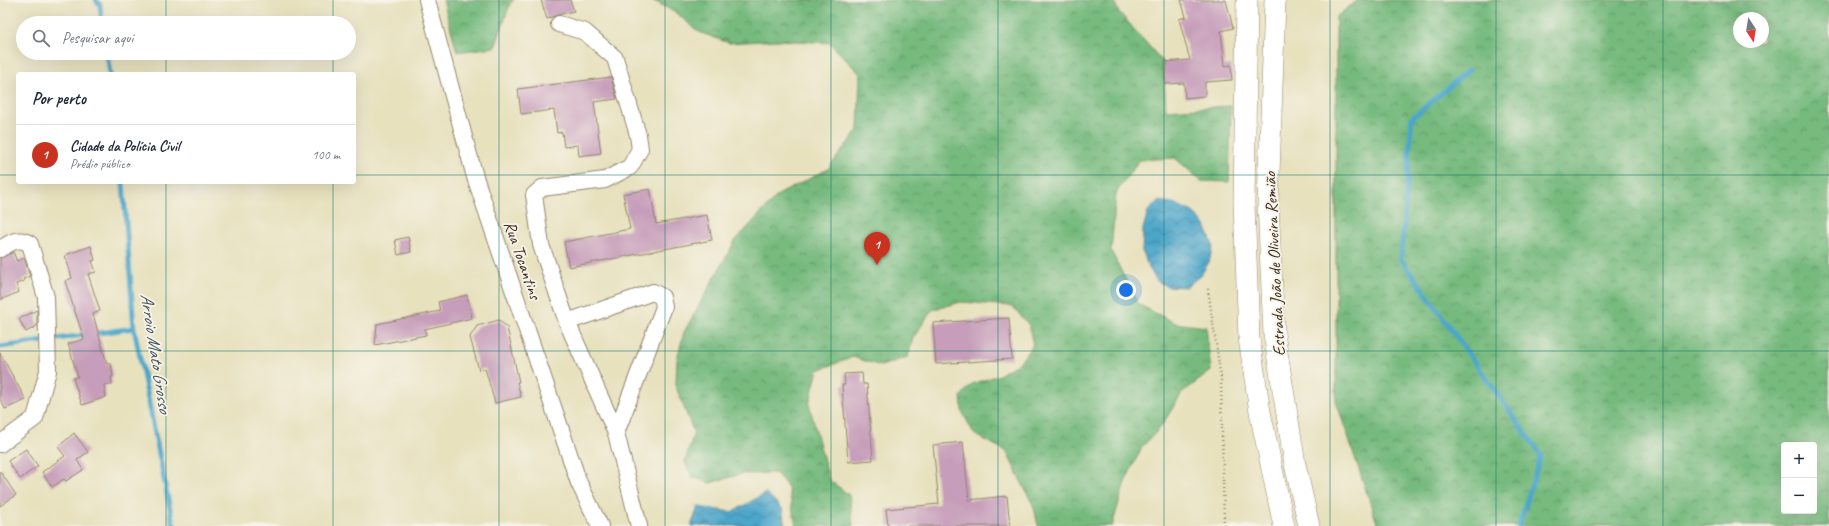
<!DOCTYPE html>
<html lang="pt">
<meta charset="utf-8">
<style>
:root{--surface:#fff;--page:#f6f6f7;--text:#1f2937;--muted:#747a83;--line:#e0e1e3;--accent:#c8321e}
body{margin:0;font-family:Caveat,sans-serif;background:var(--page);color:var(--text)}
.controls{position:absolute;right:12px;bottom:12px;display:grid;overflow:hidden;border-radius:4px;box-shadow:0 4px 16px #0002}
.controls button{width:36px;height:36px;display:grid;place-items:center;padding:0;border:0;border-bottom:1px solid var(--line);background:var(--surface);color:var(--text);font:20px sans-serif}
.compass{position:absolute;left:1733px;top:12px;width:36px;height:36px;border-radius:50%;background:var(--surface);box-shadow:0 4px 16px #0002;rotate:168deg}
.you{position:absolute;left:1126px;top:290px;width:14px;height:14px;margin:-10px;border:3px solid #fff;border-radius:50%;background:#1a73e8;box-shadow:0 0 0 6px #1a73e833}
.badge{display:grid;place-items:center;width:26px;height:26px;border-radius:50%;background:var(--accent);color:#fff;font-size:13px;font-weight:700}
.pin{position:absolute;translate:-50% -33px;filter:drop-shadow(0 1px 2px #0008)}
.pin::after{content:'';position:absolute;top:21px;width:14px;height:12px;background:inherit;clip-path:polygon(0 0,100% 0,50% 100%)}
.list{margin:0;padding:0;list-style:none}
h2{display:flex;justify-content:space-between;align-items:center;height:52px;margin:0;padding:0 16px;font-size:17px}
h2 small{font-size:13px;font-weight:400;color:var(--muted)}
.list li{display:grid;grid-template-columns:26px 1fr auto;gap:12px;align-items:center;box-sizing:border-box;height:60px;padding:0 16px;border-top:1px solid var(--line)}
.list b{display:block;font-size:15px;white-space:nowrap}
.list p{margin:0;font-size:13px;white-space:nowrap;color:var(--muted)}
.list em{font-size:13px;font-style:normal;color:var(--muted)}
.icon{flex:none;width:22px;height:22px;fill:none;stroke:currentColor;stroke-width:2;stroke-linecap:round;stroke-linejoin:round}
.map{position:relative;flex:none;width:1829px;height:526px;overflow:hidden}
.search{position:absolute;background:var(--surface);box-shadow:0 4px 16px #0002;left:16px;top:16px;width:340px;height:44px;display:flex;align-items:center;gap:10px;box-sizing:border-box;padding:0 14px;border-radius:22px;color:var(--muted);font-size:15px}
.panel{position:absolute;background:var(--surface);box-shadow:0 4px 16px #0002;left:16px;top:72px;width:340px;height:112px;border-radius:4px}
.map>svg:first-child{display:block}
.forest{fill:url(#forest-crowns);stroke:#58724e;fill-rule:evenodd}
.water{fill:url(#water-waves);stroke:#446874}
.lines{fill:none;stroke-linecap:round;stroke-linejoin:round}
.stream{stroke:#4ca6ca;stroke-width:5}
.building{fill:#c69dba}
.minor-casing{stroke:#91866e;stroke-width:18}
.major-casing{stroke:#91866e;stroke-width:22}
.path{stroke:#91866e;stroke-width:2.5;stroke-dasharray:1 3;stroke-linecap:butt}
.minor{stroke:#fff;stroke-width:16}
.major{stroke:#fff;stroke-width:21}
.grid{fill:none;stroke:#0f766e;stroke-width:1;stroke-opacity:0.55}
.labels{text-anchor:middle;stroke-width:3.5;stroke-linejoin:round;paint-order:stroke}
.street-label{font-size:17px;fill:#3b2a1e;stroke:#f7f3e8}
.water-label{font-size:18px;font-style:italic;fill:#41555a;stroke:#f7f3e8}
</style>
<div class="map">
<svg width="1829" height="526" viewBox="0 0 1829 526">
<defs>
<pattern id="forest-crowns" width="20" height="18" patternUnits="userSpaceOnUse"><rect width="20" height="18" fill="#76ba7e"/><path d="M2 6a3 3 0 1 1 6 0M12 15a3 3 0 1 1 6 0" fill="none" stroke="#629767"/></pattern>
<pattern id="water-waves" width="16" height="10" patternUnits="userSpaceOnUse"><rect width="16" height="10" fill="#4ca6ca"/><path d="M0 5q4-4 8 0t8 0" fill="none" stroke="#4087a3"/></pattern>
</defs>
<rect width="100%" height="100%" fill="#f7f3e8"/>
<filter id="ink" filterUnits="userSpaceOnUse"><feTurbulence type="fractalNoise" baseFrequency=".025" numOctaves="2"/><feDisplacementMap in="SourceGraphic" scale="8" xChannelSelector="R" yChannelSelector="G"/><feConvolveMatrix kernelMatrix="1 2 1 2 8 2 1 2 1" color-interpolation-filters="sRGB"/></filter>
<filter id="wash" filterUnits="userSpaceOnUse"><feTurbulence type="fractalNoise" baseFrequency=".012" numOctaves="4" result="noise"/><feDisplacementMap in="SourceGraphic" scale="16" xChannelSelector="R" yChannelSelector="G"/><feGaussianBlur stdDeviation="0.9" result="paint"/><feColorMatrix in="noise" values="0 0 0 0 0 0 0 0 0 0 0 0 0 0 0 0 0 1.4 0 .05"/><feComposite in="paint" operator="in"/></filter>
<g filter="url(#wash)">
<rect width="100%" height="100%" fill="#e7e1be"/>
<g class="forest">
<path d="M 443,0 L 514,0 L 510,4 L 495,47 L 457,52 Z"/>
<path d="M 652,0 L 1113,0 L 1119,12 L 1163,62 L 1166,110 L 1231,106 L 1229,182 L 1201,181 L 1175,158 L 1139,160 L 1116,193 L 1111,251 L 1138,304 L 1175,323 L 1206,327 L 1211,371 L 1182,393 L 1160,428 L 1142,447 L 1125,482 L 1112,526 L 1038,526 L 1034,507 L 1006,451 L 974,434 L 962,411 L 961,396 L 972,384 L 999,375 L 1019,363 L 1033,345 L 1029,325 L 1012,306 L 961,302 L 932,310 L 913,338 L 908,357 L 881,366 L 853,357 L 818,370 L 809,404 L 829,480 L 849,495 L 853,526 L 796,526 L 788,487 L 776,473 L 741,474 L 710,483 L 692,477 L 685,462 L 694,433 L 676,387 L 677,359 L 684,332 L 735,241 L 778,195 L 828,169 L 858,130 L 860,74 L 830,43 L 778,40 L 729,43 L 699,32 L 675,12 Z"/>
<path d="M 1358,0 L 1829,0 L 1829,526 L 1378,526 L 1336,401 L 1336,17 ZM 1739,18 L 1763,18 L 1763,42 L 1739,42 ZM 1784,445 L 1814,445 L 1814,511 L 1784,511 Z"/>
</g>
<g class="water">
<path d="M 1158,201 L 1173,203 L 1193,212 L 1205,225 L 1213,246 L 1209,262 L 1201,275 L 1186,287 L 1167,286 L 1157,281 L 1149,268 L 1142,251 L 1143,229 L 1148,211 Z"/>
<path d="M 766,493 L 782,508 L 785,526 L 691,526 L 698,507 L 732,512 Z"/>
</g>
<g class="lines">
<g class="stream">
<path d="M 96,0 L 100,5 L 102,23"/>
<path d="M 107,53 L 110,74"/>
<path d="M 1469,70 L 1412,118 L 1401,259 L 1541,455 L 1519,526"/>
<path d="M 123,182 L 134,328 L 173,524 L 175,526"/>
<path d="M 0,347 L 134,328"/>
</g>
</g>
<g id="blocks">
<g class="building">
<path d="M 541,0 L 570,0 L 574,11 L 557,15 L 547,19 Z"/>
<path d="M 1181,0 L 1226,0 L 1233,28 L 1221,31 L 1225,66 L 1231,65 L 1232,80 L 1205,82 L 1205,96 L 1185,98 L 1184,83 L 1165,84 L 1164,62 L 1190,60 L 1179,19 L 1186,17 Z"/>
<path d="M 611,77 L 617,99 L 594,102 L 601,153 L 579,156 L 578,145 L 564,147 L 562,132 L 557,133 L 554,110 L 521,114 L 518,89 Z"/>
<path d="M 650,189 L 656,224 L 707,215 L 712,240 L 569,267 L 564,242 L 630,229 L 623,194 Z"/>
<path d="M 408,237 L 411,252 L 398,255 L 395,240 Z"/>
<path d="M 91,246 L 95,260 L 92,261 L 96,272 L 88,274 L 100,311 L 93,314 L 107,364 L 111,364 L 113,377 L 111,377 L 112,384 L 104,385 L 106,397 L 82,405 L 73,378 L 78,377 L 68,344 L 84,339 L 65,281 L 72,278 L 65,255 Z"/>
<path d="M 13,252 L 17,261 L 24,258 L 30,276 L 23,279 L 24,281 L 16,284 L 19,292 L 0,300 L 0,258 Z"/>
<path d="M 467,295 L 472,318 L 425,329 L 426,335 L 375,345 L 377,324 L 440,311 L 438,302 Z"/>
<path d="M 37,310 L 37,326 L 26,332 L 19,319 Z"/>
<path d="M 1009,318 L 1012,359 L 936,364 L 933,323 Z"/>
<path d="M 499,320 L 507,327 L 519,382 L 517,382 L 521,397 L 495,403 L 485,368 L 479,370 L 470,337 L 477,326 Z"/>
<path d="M 0,353 L 26,400 L 5,409 L 0,399 Z"/>
<path d="M 862,373 L 863,384 L 867,384 L 873,460 L 848,462 L 842,385 L 845,385 L 844,374 Z"/>
<path d="M 74,433 L 88,452 L 77,460 L 83,470 L 66,481 L 64,479 L 52,487 L 42,472 L 65,456 L 58,447 Z"/>
<path d="M 963,442 L 969,500 L 1007,496 L 1010,526 L 888,526 L 886,509 L 939,504 L 933,445 Z"/>
<path d="M 26,449 L 38,466 L 20,479 L 8,461 Z"/>
<path d="M 0,471 L 16,495 L 0,506 Z"/>
</g>
</g>
</g>
<g filter="url(#ink)">
<use href="#blocks" fill-opacity="0" stroke="#91866e" stroke-width="1"/>
<g class="lines">
<defs>
<g id="minor">
<path d="M 427,0 L 475,177 L 579,483 L 600,526"/>
<path d="M 559,24 L 585,32 L 615,58 L 638,135 L 640,149 L 630,167 L 605,180 L 542,188 L 534,195 L 541,245 L 567,322 L 653,292 L 662,297 L 664,307 L 616,433 L 639,526"/>
<path d="M 0,249 C 11,243 18,236 30,244 L 46,297 L 48,371 L 35,418 L 0,444"/>
<path d="M 567,322 L 616,433"/>
</g>
<g id="major">
<path d="M 1247,0 L 1244,203 L 1249,338 L 1260,412 L 1284,526"/>
<path d="M 1275,0 L 1268,203 L 1274,334 L 1295,464 L 1309,526"/>
</g>
</defs>
<use href="#minor" class="minor-casing"/>
<use href="#major" class="major-casing"/>
<path class="path" d="M 1208,289 L 1221,378 L 1224,526"/>
<use href="#minor" class="minor"/>
<use href="#major" class="major"/>
</g>
</g>
<path class="grid" d="M 166,0 L 166,23M 333,0 L 333,23M 499,0 L 499,526M 665,0 L 665,526M 831,0 L 831,526M 998,0 L 998,526M 1164,0 L 1164,526M 1330,0 L 1330,526M 1496,0 L 1496,526M 1663,0 L 1663,526M 166,53 L 166,74M 333,53 L 333,74M 0,175 L 18,175M 354,175 L 1829,175M 166,182 L 166,526M 333,182 L 333,526M 0,351 L 1829,351"/>
<g class="labels">
<g class="street-label">
<text transform="translate(523 260) rotate(71)" y="6">Rua Tocantins</text>
<text transform="translate(1274 264) rotate(-93)" y="6">Estrada João de Oliveira Remião</text>
</g>
<g class="water-label">
<text transform="translate(156 353) rotate(81)" y="6">Arroio Mato Grosso</text>
</g>
</g>
</svg>
<div class="controls">
<button>+</button>
<button>−</button>
</div>
<svg class="compass" viewBox="-18 -18 36 36"><path d="M0-13l5 13h-10z" fill="#e53935"/><path d="M0 13l5-13h-10z" fill="#747a83"/></svg>
<div class="you"></div>
<div class="pin badge" style="left:877px;top:265px">1</div>
<div class="search"><svg class="icon" aria-label="search" viewBox="0 0 24 24"><circle cx="10" cy="10" r="6"/><path d="M15 15l6 6"/></svg>Pesquisar aqui</div>
<section class="panel">
<h2>Por perto<small></small></h2>
<ul class="list">
<li><span class="badge">1</span><div><b>Cidade da Polícia Civil</b><p>Prédio público</p></div><em>100 m</em></li>
</ul>
</section>
</div>
